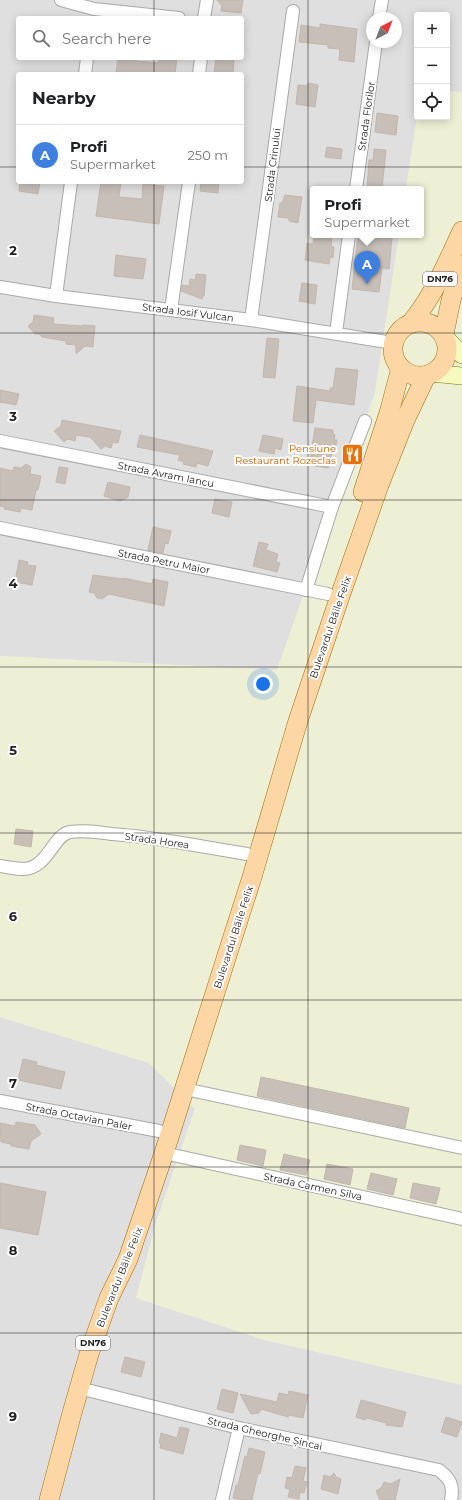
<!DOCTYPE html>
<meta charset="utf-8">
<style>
:root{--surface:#fff;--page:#f6f6f6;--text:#202124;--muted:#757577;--line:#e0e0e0;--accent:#111827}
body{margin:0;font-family:Montserrat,sans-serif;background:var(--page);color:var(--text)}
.controls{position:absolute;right:12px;top:12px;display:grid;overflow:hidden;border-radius:4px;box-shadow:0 2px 10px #0003}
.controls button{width:36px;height:36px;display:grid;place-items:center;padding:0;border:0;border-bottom:1px solid var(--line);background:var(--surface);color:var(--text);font:20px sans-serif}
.compass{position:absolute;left:366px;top:12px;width:36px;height:36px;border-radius:50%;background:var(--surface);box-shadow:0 2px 10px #0003;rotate:42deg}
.you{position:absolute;left:263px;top:684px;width:14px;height:14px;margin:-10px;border:3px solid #fff;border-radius:50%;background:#1a73e8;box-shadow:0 0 0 6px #1a73e833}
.badge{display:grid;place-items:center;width:26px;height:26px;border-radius:50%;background:var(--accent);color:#fff;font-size:13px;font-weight:700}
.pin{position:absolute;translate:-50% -33px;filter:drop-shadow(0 1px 2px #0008)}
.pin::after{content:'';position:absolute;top:21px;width:14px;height:12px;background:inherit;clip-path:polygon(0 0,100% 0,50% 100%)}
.popup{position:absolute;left:310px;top:186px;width:114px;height:52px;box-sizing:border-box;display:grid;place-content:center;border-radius:4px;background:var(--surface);filter:drop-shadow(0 1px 3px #0005);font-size:13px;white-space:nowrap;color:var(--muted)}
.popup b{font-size:15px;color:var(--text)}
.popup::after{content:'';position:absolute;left:50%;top:100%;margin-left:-8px;border:8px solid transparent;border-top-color:var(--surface)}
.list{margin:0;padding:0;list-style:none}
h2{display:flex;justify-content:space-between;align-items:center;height:52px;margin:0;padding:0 16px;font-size:17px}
h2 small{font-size:13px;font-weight:400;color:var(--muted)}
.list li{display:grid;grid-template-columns:26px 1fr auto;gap:12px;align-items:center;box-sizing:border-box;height:60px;padding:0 16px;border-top:1px solid var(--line)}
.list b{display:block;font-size:15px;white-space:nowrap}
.list p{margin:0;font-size:13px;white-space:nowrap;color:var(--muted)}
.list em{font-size:13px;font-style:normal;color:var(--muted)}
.icon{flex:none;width:22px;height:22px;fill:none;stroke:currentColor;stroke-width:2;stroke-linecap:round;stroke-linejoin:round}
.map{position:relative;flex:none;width:462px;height:1500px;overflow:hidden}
.search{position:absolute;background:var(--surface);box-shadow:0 2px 10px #0003;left:16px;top:16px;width:228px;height:44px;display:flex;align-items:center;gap:10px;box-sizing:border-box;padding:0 14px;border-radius:4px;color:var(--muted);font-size:15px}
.panel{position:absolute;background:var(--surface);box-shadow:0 2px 10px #0003;left:16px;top:72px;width:228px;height:112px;border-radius:4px}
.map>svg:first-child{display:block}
.residential{fill:#e0dfdf;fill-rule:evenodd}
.farmland{fill:#eef0d5}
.building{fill:#c7bfb8;stroke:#c4b6ab}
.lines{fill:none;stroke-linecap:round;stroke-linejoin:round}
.minor-casing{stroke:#a9a9a9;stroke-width:14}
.secondary-casing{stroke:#707d05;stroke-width:18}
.primary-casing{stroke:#a06b00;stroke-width:20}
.minor{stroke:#fff;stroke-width:12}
.secondary{stroke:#f7fabf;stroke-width:17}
.primary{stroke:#fcd6a4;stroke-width:19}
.grid{fill:none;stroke:#222;stroke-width:1;stroke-opacity:0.55}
.labels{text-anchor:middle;stroke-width:4;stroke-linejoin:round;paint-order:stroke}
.shield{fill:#fff;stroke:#646464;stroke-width:1}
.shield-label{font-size:9px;font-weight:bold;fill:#222}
.street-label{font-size:10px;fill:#222;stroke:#fff}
.food-label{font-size:10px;fill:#c56008;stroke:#fff;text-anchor:end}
.grid-label{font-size:13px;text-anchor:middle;font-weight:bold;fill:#222;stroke:#fff;stroke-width:4;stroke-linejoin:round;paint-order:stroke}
</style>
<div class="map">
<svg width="462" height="1500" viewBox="0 0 462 1500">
<rect width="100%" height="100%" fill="#f2efe9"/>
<g class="residential">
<path d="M 0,0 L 462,0 L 462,93 L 447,90 L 447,15 L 417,15 L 417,117 L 406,189 L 313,189 L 313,235 L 399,235 L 375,393 L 277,670 L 0,656 ZM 18,18 L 242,18 L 242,58 L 18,58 ZM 372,18 L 396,18 L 396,42 L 372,42 ZM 18,74 L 242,74 L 242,182 L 18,182 Z"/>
<path d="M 0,1017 L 150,1063 L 195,1109 L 156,1223 L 136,1298 L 265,1340 L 462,1385 L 462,1500 L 0,1500 Z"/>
</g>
<path class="farmland" d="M 447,90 L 462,93 L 462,1385 L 265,1340 L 136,1298 L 156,1223 L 195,1109 L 149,1063 L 0,1017 L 0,656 L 277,670 L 375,393 L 399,235 L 421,235 L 421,189 L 406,189 L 417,117 L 447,117 Z"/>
<g class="building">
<path d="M 217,0 L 243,0 L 241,13 L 221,11 L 222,6 Z"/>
<path d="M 320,24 L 357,29 L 354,62 L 339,60 L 340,49 L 328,48 L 328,45 L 299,42 L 301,25 L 320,28 Z"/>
<path d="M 118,58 L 136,58 L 136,61 L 158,63 L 159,58 L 177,58 L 175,74 L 116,74 Z"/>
<path d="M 216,58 L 234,58 L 233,74 L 214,74 Z"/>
<path d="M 308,83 L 318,85 L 315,107 L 296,104 L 298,85 L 307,86 Z"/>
<path d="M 377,113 L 398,116 L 396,135 L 375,132 Z"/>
<path d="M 327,147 L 342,149 L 341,159 L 325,157 Z"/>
<path d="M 374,149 L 386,150 L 382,189 L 367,189 L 369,160 L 373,160 Z"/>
<path d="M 20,182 L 40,182 L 38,194 L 19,191 Z"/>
<path d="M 101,182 L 121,182 L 119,197 L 142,199 L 143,184 L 164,186 L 159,224 L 96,216 Z"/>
<path d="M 201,182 L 219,182 L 218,193 L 200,191 Z"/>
<path d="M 285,195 L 302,197 L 298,223 L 289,221 L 289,218 L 278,217 L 280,203 L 282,203 Z"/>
<path d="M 314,235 L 332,235 L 331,246 L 334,247 L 333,258 L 330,257 L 329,264 L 305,260 L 307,243 L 313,244 Z"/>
<path d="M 358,235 L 392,238 L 389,269 L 382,268 L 379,292 L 352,289 Z"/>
<path d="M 116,255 L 146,259 L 143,279 L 114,276 Z"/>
<path d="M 196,274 L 206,275 L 204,296 L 203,296 L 202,299 L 181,291 L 182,285 L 189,286 L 190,279 L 195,280 Z"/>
<path d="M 302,283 L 317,285 L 315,304 L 299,301 Z"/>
<path d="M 34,315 L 54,318 L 53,324 L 83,326 L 83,325 L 95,326 L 93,347 L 85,346 L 76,354 L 76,345 L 66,344 L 66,341 L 42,337 L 39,334 L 35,334 L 28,326 L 33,322 Z"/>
<path d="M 267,338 L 279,339 L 275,378 L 263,377 Z"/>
<path d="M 336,368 L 358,370 L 354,405 L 316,400 L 313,423 L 293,421 L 297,386 L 330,391 L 330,388 L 333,388 Z"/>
<path d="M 0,390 L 19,394 L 16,405 L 0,402 Z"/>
<path d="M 62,420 L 121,431 L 118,443 L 113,442 L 111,448 L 105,446 L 101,449 L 90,437 L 76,435 L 75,441 L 68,439 L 64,442 L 54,431 L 61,426 Z"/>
<path d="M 315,428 L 333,430 L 333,434 L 335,435 L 334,440 L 337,440 L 334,453 L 332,453 L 328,468 L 309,465 Z"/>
<path d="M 140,435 L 213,451 L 208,466 L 197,463 L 196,467 L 183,464 L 184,462 L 178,460 L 180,455 L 137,447 Z"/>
<path d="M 263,435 L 283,439 L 281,450 L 275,448 L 274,454 L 259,451 Z"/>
<path d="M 26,464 L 31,467 L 30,474 L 41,476 L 38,490 L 36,490 L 32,510 L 21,508 L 20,512 L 4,509 L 5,507 L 0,506 L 0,468 L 13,471 L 14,467 L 21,468 Z"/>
<path d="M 59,467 L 68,468 L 65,484 L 56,482 Z"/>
<path d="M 108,482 L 130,487 L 128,497 L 120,501 L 104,496 Z"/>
<path d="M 215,499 L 232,502 L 229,517 L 212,513 Z"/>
<path d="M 153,527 L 171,531 L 168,544 L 165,543 L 163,553 L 148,550 Z"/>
<path d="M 259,542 L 268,544 L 266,550 L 278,554 L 276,562 L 280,563 L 277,572 L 253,566 Z"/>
<path d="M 19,560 L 28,562 L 27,565 L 36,566 L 32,585 L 15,582 Z"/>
<path d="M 93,575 L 122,579 L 123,578 L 152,584 L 153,579 L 168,582 L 164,606 L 109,594 L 102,599 L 97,598 L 94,593 L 89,592 Z"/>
<path d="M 16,829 L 33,831 L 31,847 L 14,844 Z"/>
<path d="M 23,1059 L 37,1062 L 36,1065 L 65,1072 L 61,1089 L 18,1080 Z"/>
<path d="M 261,1077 L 409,1108 L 405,1128 L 257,1096 Z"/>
<path d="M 16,1122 L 35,1125 L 41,1134 L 31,1141 L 29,1149 L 11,1146 L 11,1144 L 1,1142 L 0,1123 L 15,1126 Z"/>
<path d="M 240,1145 L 266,1150 L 263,1166 L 237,1160 Z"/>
<path d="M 284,1154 L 310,1160 L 306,1175 L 280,1170 Z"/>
<path d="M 327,1164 L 353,1169 L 350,1185 L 324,1179 Z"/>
<path d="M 371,1173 L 397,1179 L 393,1195 L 367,1189 Z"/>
<path d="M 0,1183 L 46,1192 L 38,1235 L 0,1228 Z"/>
<path d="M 413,1183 L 440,1188 L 436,1204 L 410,1198 Z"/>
<path d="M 125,1357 L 145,1362 L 141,1377 L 121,1372 Z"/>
<path d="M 222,1389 L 238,1393 L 233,1413 L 217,1409 Z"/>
<path d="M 289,1391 L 308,1395 L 303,1418 L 289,1415 L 288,1417 L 261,1409 L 259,1413 L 251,1414 L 240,1394 L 277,1402 L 279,1393 L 288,1395 Z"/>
<path d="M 361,1400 L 406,1412 L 402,1427 L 386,1425 L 386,1423 L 367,1418 L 365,1420 L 356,1417 Z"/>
<path d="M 446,1417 L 462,1422 L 457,1437 L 441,1432 Z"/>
<path d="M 180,1427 L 189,1429 L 183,1454 L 160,1448 L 161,1444 L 159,1443 L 161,1433 L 177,1438 Z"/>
<path d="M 249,1448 L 265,1452 L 260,1474 L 258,1473 L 252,1500 L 243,1500 L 233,1498 L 236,1485 L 238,1485 L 245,1456 L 247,1457 Z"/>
<path d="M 295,1466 L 306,1468 L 303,1481 L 307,1482 L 304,1493 L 300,1492 L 299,1499 L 288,1497 L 290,1489 L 285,1488 L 287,1477 L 292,1478 Z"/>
<path d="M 334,1473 L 336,1477 L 341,1479 L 338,1494 L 321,1489 L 324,1475 L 330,1477 Z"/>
<path d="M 400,1479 L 395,1500 L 380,1500 L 376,1491 L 382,1487 L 384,1482 L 391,1484 Z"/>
</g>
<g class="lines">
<defs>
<g id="minor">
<path d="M 61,0 L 94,9 L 179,18"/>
<path d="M 204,18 L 207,0"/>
<path d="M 379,18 L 382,0"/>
<path d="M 85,74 L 87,58"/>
<path d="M 199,74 L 201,58"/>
<path d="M 356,189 L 376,42"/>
<path d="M 0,287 L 56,296 L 251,320 L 393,343"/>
<path d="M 56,296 L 71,182"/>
<path d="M 171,310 L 189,182"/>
<path d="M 251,320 L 293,11"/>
<path d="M 336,333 L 349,235"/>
<path d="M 0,441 L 332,507"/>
<path d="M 0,528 L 328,594"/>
<path d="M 306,590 L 332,507 L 365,421"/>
<path d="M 0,866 C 8,867 16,869 24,869 C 48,868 53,835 70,832 C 84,830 98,832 112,834 C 157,837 202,847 247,854"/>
<path d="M 185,1089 L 462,1148"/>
<path d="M 0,1101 L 159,1131"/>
<path d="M 164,1153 L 462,1219"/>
<path d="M 79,1388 L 239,1428 L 439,1470 C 450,1479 454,1485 451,1500"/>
<path d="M 222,1500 L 239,1428"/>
</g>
<g id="secondary">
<path d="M 445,337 L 462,355"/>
<path d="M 431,373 L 462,376"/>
</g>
<g id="primary">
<circle cx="420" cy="349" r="27"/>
<path d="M 411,323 C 434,295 447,263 462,231"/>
<path d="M 444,334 L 451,300 L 462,265"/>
<path d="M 363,492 L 389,413 L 401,368"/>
<path d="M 49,1500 L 72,1413 L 89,1354 L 109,1298 L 128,1259 L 164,1153 L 252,877 L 298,721 L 339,599 L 379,485 L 405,420 L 426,376"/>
</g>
</defs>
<use href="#minor" class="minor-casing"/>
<use href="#secondary" class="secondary-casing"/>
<use href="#primary" class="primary-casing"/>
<use href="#minor" class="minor"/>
<use href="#secondary" class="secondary"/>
<use href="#primary" class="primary"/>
</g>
<path class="grid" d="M 154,0 L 154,18M 308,0 L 308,1500M 154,58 L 154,74M 0,167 L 18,167M 242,167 L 462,167M 154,182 L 154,1500M 0,333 L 462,333M 0,500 L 462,500M 0,667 L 462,667M 0,833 L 462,833M 0,1000 L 462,1000M 0,1167 L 462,1167M 0,1333 L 462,1333"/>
<defs>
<symbol id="restaurant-square" viewBox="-11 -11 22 22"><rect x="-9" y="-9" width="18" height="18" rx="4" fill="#e8710a" stroke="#fff"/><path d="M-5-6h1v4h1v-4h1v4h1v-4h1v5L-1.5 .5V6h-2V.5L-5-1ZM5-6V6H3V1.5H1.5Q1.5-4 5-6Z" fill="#fff"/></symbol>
</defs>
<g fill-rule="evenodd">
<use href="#restaurant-square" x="340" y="442" width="25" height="25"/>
</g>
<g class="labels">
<g class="shield">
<rect x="423" y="272" width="34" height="14" rx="3"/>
<rect x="76" y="1336" width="34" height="14" rx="3"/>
</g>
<g class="shield-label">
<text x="440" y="282">DN76</text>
<text x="93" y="1346">DN76</text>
</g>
<g class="street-label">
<text transform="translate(366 116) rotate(-82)" y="4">Strada Florilor</text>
<text transform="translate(272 165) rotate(-83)" y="4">Strada Crinului</text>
<text transform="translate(188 312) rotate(7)" y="4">Strada Iosif Vulcan</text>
<text transform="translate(166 474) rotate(11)" y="4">Strada Avram Iancu</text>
<text transform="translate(164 561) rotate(11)" y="4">Strada Petru Maior</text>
<text transform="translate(330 627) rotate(-71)" y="4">Bulevardul Băile Felix</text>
<text transform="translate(157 840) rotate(8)" y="4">Strada Horea</text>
<text transform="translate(233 937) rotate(-72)" y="4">Bulevardul Băile Felix</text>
<text transform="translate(79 1116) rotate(11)" y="4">Strada Octavian Paler</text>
<text transform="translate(313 1186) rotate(12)" y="4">Strada Carmen Silva</text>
<text transform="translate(119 1277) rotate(-68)" y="4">Bulevardul Băile Felix</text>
<text transform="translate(265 1433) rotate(13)" y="4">Strada Gheorghe Șincai</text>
</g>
<g class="food-label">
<text x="336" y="452">Pensiune<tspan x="336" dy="12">Restaurant Rozeclas</tspan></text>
</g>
</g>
<g class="grid-label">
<text x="13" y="255">2</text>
<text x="13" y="421">3</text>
<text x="13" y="588">4</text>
<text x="13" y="755">5</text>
<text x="13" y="921">6</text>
<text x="13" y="1088">7</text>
<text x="13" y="1255">8</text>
<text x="13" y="1421">9</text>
</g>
</svg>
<div class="controls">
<button>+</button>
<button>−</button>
<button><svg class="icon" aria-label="locate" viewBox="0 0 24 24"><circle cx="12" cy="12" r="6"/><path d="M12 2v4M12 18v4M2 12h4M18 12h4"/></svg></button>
</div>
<svg class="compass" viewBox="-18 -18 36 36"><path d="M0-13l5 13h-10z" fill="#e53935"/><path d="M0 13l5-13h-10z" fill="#757577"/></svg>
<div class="you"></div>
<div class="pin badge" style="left:367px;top:284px;background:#3f7fe0">A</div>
<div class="popup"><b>Profi</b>Supermarket</div>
<div class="search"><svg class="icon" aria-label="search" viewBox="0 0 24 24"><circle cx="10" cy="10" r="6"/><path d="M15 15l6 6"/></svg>Search here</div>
<section class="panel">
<h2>Nearby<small></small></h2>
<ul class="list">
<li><span class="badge" style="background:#3f7fe0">A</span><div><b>Profi</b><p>Supermarket</p></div><em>250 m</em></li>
</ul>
</section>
</div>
